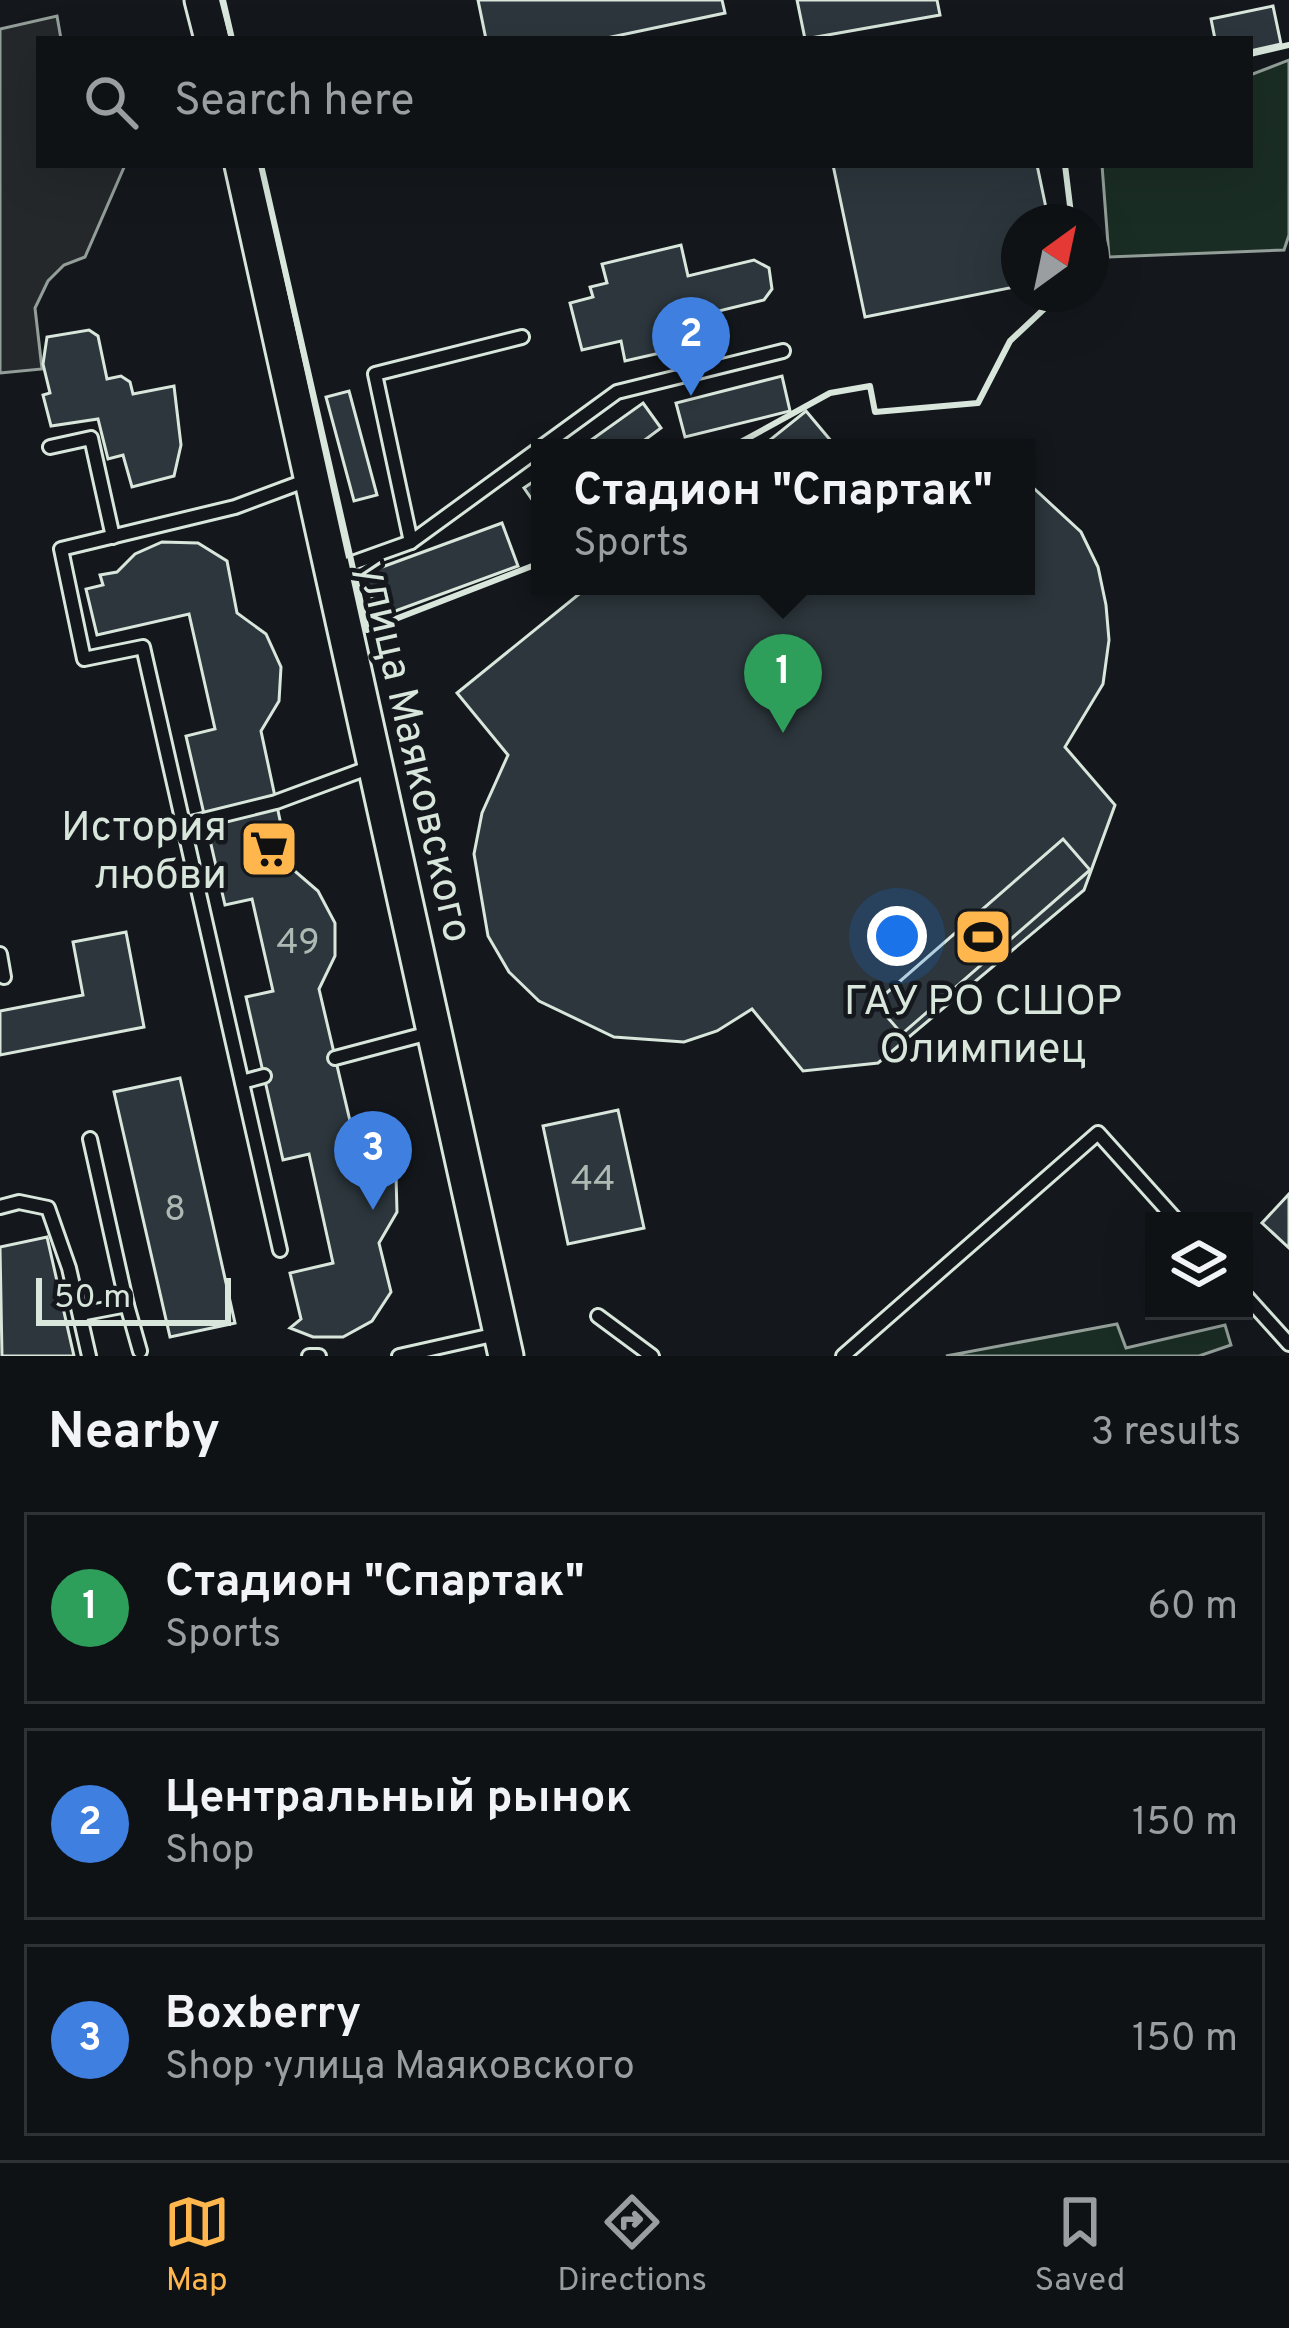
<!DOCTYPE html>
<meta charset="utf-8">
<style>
:root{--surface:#0f1215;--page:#181b1e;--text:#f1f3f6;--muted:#9b9ea0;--line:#2f3234;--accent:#ffb74d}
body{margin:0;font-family:Overpass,sans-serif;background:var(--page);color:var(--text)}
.controls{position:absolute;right:36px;bottom:36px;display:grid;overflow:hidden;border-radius:0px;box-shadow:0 12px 48px #0002}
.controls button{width:108px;height:108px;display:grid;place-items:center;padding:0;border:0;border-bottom:3px solid var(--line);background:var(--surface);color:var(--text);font:60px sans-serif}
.compass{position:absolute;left:1001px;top:204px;width:108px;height:108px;border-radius:50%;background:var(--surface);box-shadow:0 12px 48px #0002;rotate:33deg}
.scale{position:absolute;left:36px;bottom:30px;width:195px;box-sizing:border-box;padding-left:12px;border:6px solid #d8e6dc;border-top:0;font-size:33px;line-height:42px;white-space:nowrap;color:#d8e6dc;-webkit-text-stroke:9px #14181c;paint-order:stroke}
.you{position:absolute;left:897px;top:936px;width:42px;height:42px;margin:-30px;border:9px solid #fff;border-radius:50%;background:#1a73e8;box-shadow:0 0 0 18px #1a73e833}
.badge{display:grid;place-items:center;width:78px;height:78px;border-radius:50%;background:var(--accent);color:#fff;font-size:39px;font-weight:700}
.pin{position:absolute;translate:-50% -99px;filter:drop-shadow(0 3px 6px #0008)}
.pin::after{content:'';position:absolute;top:63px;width:42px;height:36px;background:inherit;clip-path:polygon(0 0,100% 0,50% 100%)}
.popup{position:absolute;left:531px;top:439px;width:504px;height:156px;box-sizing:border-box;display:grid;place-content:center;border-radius:0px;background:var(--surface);filter:drop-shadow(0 3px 9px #0005);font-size:39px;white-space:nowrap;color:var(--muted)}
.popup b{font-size:45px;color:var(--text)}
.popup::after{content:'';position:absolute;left:50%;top:100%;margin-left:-24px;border:24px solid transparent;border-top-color:var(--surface)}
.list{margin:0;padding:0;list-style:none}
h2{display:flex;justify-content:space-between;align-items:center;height:156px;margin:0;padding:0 48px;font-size:51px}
h2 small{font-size:39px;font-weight:400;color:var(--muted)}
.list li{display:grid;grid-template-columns:78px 1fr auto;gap:36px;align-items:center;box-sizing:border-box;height:192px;margin:0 24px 24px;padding:0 24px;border:3px solid var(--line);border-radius:0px}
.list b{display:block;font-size:45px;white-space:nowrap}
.list p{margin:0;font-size:39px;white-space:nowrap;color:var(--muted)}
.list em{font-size:39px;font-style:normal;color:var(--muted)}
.icon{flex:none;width:66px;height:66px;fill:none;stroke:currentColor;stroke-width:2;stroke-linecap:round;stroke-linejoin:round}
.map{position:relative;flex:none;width:1289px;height:1356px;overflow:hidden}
.search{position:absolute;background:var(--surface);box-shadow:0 12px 48px #0002;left:36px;right:36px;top:36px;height:132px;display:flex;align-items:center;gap:30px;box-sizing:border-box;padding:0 42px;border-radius:0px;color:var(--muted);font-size:45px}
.sheet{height:804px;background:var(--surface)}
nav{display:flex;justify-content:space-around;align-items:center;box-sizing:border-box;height:168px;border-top:3px solid var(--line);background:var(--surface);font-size:33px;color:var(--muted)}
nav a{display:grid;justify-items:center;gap:6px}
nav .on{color:var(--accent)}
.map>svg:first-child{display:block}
.green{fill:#1a2d24;stroke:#939e99;stroke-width:3}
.parking{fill:#24282b;stroke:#939e99;stroke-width:3}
.building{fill:#2c363c;stroke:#d8e6dc;stroke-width:3}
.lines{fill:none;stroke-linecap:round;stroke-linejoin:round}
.lane-casing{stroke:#d8e6dc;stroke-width:18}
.secondary-casing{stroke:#d8e6dc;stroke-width:39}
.lane{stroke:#14181c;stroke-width:12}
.secondary{stroke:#14181c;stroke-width:33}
.wall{stroke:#d8e6dc;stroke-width:6}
.labels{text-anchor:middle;stroke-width:9;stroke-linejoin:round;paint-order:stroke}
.number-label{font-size:36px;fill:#adbab4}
.street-label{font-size:42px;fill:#d8e6dc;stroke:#14181c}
.poi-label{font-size:42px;fill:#d8e6dc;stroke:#14181c;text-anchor:end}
</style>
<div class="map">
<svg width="1289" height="1356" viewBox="0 0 1289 1356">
<rect width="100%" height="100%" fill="#14181c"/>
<g class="green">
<path d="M 1289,60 L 1289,235 L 1284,250 L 1109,257 L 1102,165 L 1250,165 L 1250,75 Z"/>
<path d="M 1117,1324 L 1126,1348 L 1225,1325 L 1231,1345 L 1199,1356 L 946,1356 Z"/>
</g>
<path class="parking" d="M 57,16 L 61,39 L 39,39 L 39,165 L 125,165 L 85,257 L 64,265 L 48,281 L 35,308 L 42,369 L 0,373 L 0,29 Z"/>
<g class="building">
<path d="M 478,0 L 722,0 L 725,13 L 602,39 L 486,39 Z"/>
<path d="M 797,0 L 937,0 L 940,15 L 805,39 Z"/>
<path d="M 1273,6 L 1281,44 L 1250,51 L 1250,39 L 1215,39 L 1211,19 Z"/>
<path d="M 833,165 L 1037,165 L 1049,222 L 1019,222 L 1019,286 L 865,317 Z"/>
<path d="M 681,245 L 688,276 L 754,260 L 769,268 L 772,289 L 764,300 L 698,316 L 704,343 L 625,361 L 621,341 L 582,350 L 570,303 L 593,297 L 590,287 L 607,283 L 602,264 Z"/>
<path d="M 89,330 L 98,336 L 107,379 L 121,376 L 130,382 L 133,394 L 174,386 L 181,445 L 174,476 L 132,487 L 123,455 L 108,459 L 98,419 L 51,426 L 43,395 L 50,393 L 43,364 L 47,337 Z"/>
<path d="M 782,376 L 790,411 L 685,437 L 676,403 Z"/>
<path d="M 349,391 L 377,495 L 354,501 L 326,397 Z"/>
<path d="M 643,403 L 661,428 L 634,448 L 580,448 Z"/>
<path d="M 806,411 L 837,448 L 760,448 Z"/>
<path d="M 540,477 L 540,511 L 524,488 Z"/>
<path d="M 1026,481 L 1081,532 L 1098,567 L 1106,605 L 1109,640 L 1103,684 L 1065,747 L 1115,805 L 1084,890 L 878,1063 L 803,1071 L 752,1009 L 717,1031 L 684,1042 L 614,1037 L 539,1001 L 509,972 L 488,936 L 474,854 L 482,813 L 508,755 L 457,693 L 589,586 L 1026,586 Z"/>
<path d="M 502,523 L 518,566 L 379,617 L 363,574 Z"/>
<path d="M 162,542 L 198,543 L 227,561 L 237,613 L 266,634 L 281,667 L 279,701 L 261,731 L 290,867 L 318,891 L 335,923 L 335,956 L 319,989 L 351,1125 L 380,1146 L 396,1176 L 397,1212 L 379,1243 L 391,1292 L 372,1321 L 343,1337 L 313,1337 L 290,1328 L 301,1319 L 290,1273 L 333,1263 L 309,1154 L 283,1160 L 246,997 L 273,991 L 252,899 L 225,905 L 186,736 L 215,729 L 189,614 L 97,635 L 86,589 L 103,585 L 100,575 L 117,572 L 135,554 Z"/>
<path d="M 1063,839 L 1090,870 L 902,1034 L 875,1003 Z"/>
<path d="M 126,932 L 144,1027 L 0,1055 L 0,1011 L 83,995 L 73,942 Z"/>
<path d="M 180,1078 L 235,1323 L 170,1337 L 114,1092 Z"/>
<path d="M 618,1110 L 644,1228 L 568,1244 L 543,1126 Z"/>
<path d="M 1289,1194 L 1289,1248 L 1262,1223 Z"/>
<path d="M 47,1237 L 74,1356 L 2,1356 L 0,1247 Z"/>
</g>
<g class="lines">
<defs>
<g id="lane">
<path d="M 50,447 L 91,438 L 113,537"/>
<path d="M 411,542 L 375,374 L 522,337"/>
<path d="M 333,570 L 411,542 L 617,392 L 783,351"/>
<path d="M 183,825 L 276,802 L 373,766"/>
<path d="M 0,954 L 4,977"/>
<path d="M 335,1058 L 433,1032"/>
<path d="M 242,1082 L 264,1076"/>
<path d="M 90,1139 L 127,1305"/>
<path d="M 0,1207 L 19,1202 L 48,1208 L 69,1268 L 89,1356"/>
<path d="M 280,1250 L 143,647 L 84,659 L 61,549 L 235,507 L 310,479"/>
<path d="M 1244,1294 L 1289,1344"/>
<path d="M 80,1314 L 127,1305 L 140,1351"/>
<path d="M 598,1316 L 652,1356"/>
<path d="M 309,1356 L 319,1356"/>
<path d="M 399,1356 L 497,1334"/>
<path d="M 843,1356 L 1098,1133 L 1177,1221"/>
</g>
<g id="secondary">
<path d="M 202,0 L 212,39"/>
<path d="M 242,165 L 506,1356"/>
</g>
</defs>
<use href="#lane" class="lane-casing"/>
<use href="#secondary" class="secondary-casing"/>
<use href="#lane" class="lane"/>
<use href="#secondary" class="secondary"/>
<g class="wall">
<path d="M 223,0 L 232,39"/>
<path d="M 1250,54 L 1289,45"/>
<path d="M 261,165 L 367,630 L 540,563"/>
<path d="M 1065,165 L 1072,222"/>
<path d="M 730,448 L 830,393 L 870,386 L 875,412 L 978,403 L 1010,341 L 1060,294"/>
</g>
</g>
<defs>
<symbol id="supermarket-square" viewBox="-11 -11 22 22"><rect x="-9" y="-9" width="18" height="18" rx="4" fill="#ffb74d" stroke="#14181c"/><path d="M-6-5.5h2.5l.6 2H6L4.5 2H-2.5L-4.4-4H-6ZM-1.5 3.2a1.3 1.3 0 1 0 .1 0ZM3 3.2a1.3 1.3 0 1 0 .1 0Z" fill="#111"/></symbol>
<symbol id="stadium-square" viewBox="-11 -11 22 22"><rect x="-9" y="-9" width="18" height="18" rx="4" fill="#ffb74d" stroke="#14181c"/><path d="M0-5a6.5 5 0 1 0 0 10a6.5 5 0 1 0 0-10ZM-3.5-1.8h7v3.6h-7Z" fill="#111"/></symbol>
</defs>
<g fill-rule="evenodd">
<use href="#supermarket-square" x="236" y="816" width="66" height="66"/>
<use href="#stadium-square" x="950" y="904" width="66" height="66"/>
</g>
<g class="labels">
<g class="number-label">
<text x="298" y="953">49</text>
<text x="593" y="1190">44</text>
<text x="175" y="1220">8</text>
</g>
<g class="street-label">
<text transform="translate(417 751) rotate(77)" y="15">улица Маяковского</text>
</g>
<g class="poi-label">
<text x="227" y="840">История<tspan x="227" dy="48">любви</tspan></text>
<text x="983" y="1014" text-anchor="middle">ГАУ РО СШОР<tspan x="983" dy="48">Олимпиец</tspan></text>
</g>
</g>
</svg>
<div class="controls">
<button><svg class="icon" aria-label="layers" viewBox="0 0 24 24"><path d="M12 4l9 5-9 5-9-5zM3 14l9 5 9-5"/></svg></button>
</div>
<svg class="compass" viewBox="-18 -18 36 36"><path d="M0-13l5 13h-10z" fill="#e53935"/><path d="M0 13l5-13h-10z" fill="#9b9ea0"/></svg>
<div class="scale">50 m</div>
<div class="you"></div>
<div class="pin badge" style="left:783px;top:733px;background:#2e9e5b">1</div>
<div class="popup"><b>Стадион &quot;Спартак&quot;</b>Sports</div>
<div class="pin badge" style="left:691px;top:396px;background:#3f7fe0">2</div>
<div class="pin badge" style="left:373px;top:1210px;background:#3f7fe0">3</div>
<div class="search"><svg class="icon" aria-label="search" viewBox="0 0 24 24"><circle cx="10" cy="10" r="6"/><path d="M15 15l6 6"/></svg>Search here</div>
</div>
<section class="sheet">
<h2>Nearby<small>3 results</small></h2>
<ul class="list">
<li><span class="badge" style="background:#2e9e5b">1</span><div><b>Стадион &quot;Спартак&quot;</b><p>Sports</p></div><em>60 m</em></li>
<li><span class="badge" style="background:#3f7fe0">2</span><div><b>Центральный рынок</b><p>Shop</p></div><em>150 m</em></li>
<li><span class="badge" style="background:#3f7fe0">3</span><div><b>Boxberry</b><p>Shop · улица Маяковского</p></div><em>150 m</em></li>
</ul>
</section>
<nav>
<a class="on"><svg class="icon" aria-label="map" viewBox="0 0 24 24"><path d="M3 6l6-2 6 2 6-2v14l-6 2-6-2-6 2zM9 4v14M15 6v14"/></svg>Map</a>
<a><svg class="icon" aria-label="directions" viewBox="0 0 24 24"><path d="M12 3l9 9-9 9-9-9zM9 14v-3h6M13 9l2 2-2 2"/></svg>Directions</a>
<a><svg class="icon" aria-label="saved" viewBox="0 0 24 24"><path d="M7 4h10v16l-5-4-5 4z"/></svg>Saved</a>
</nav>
